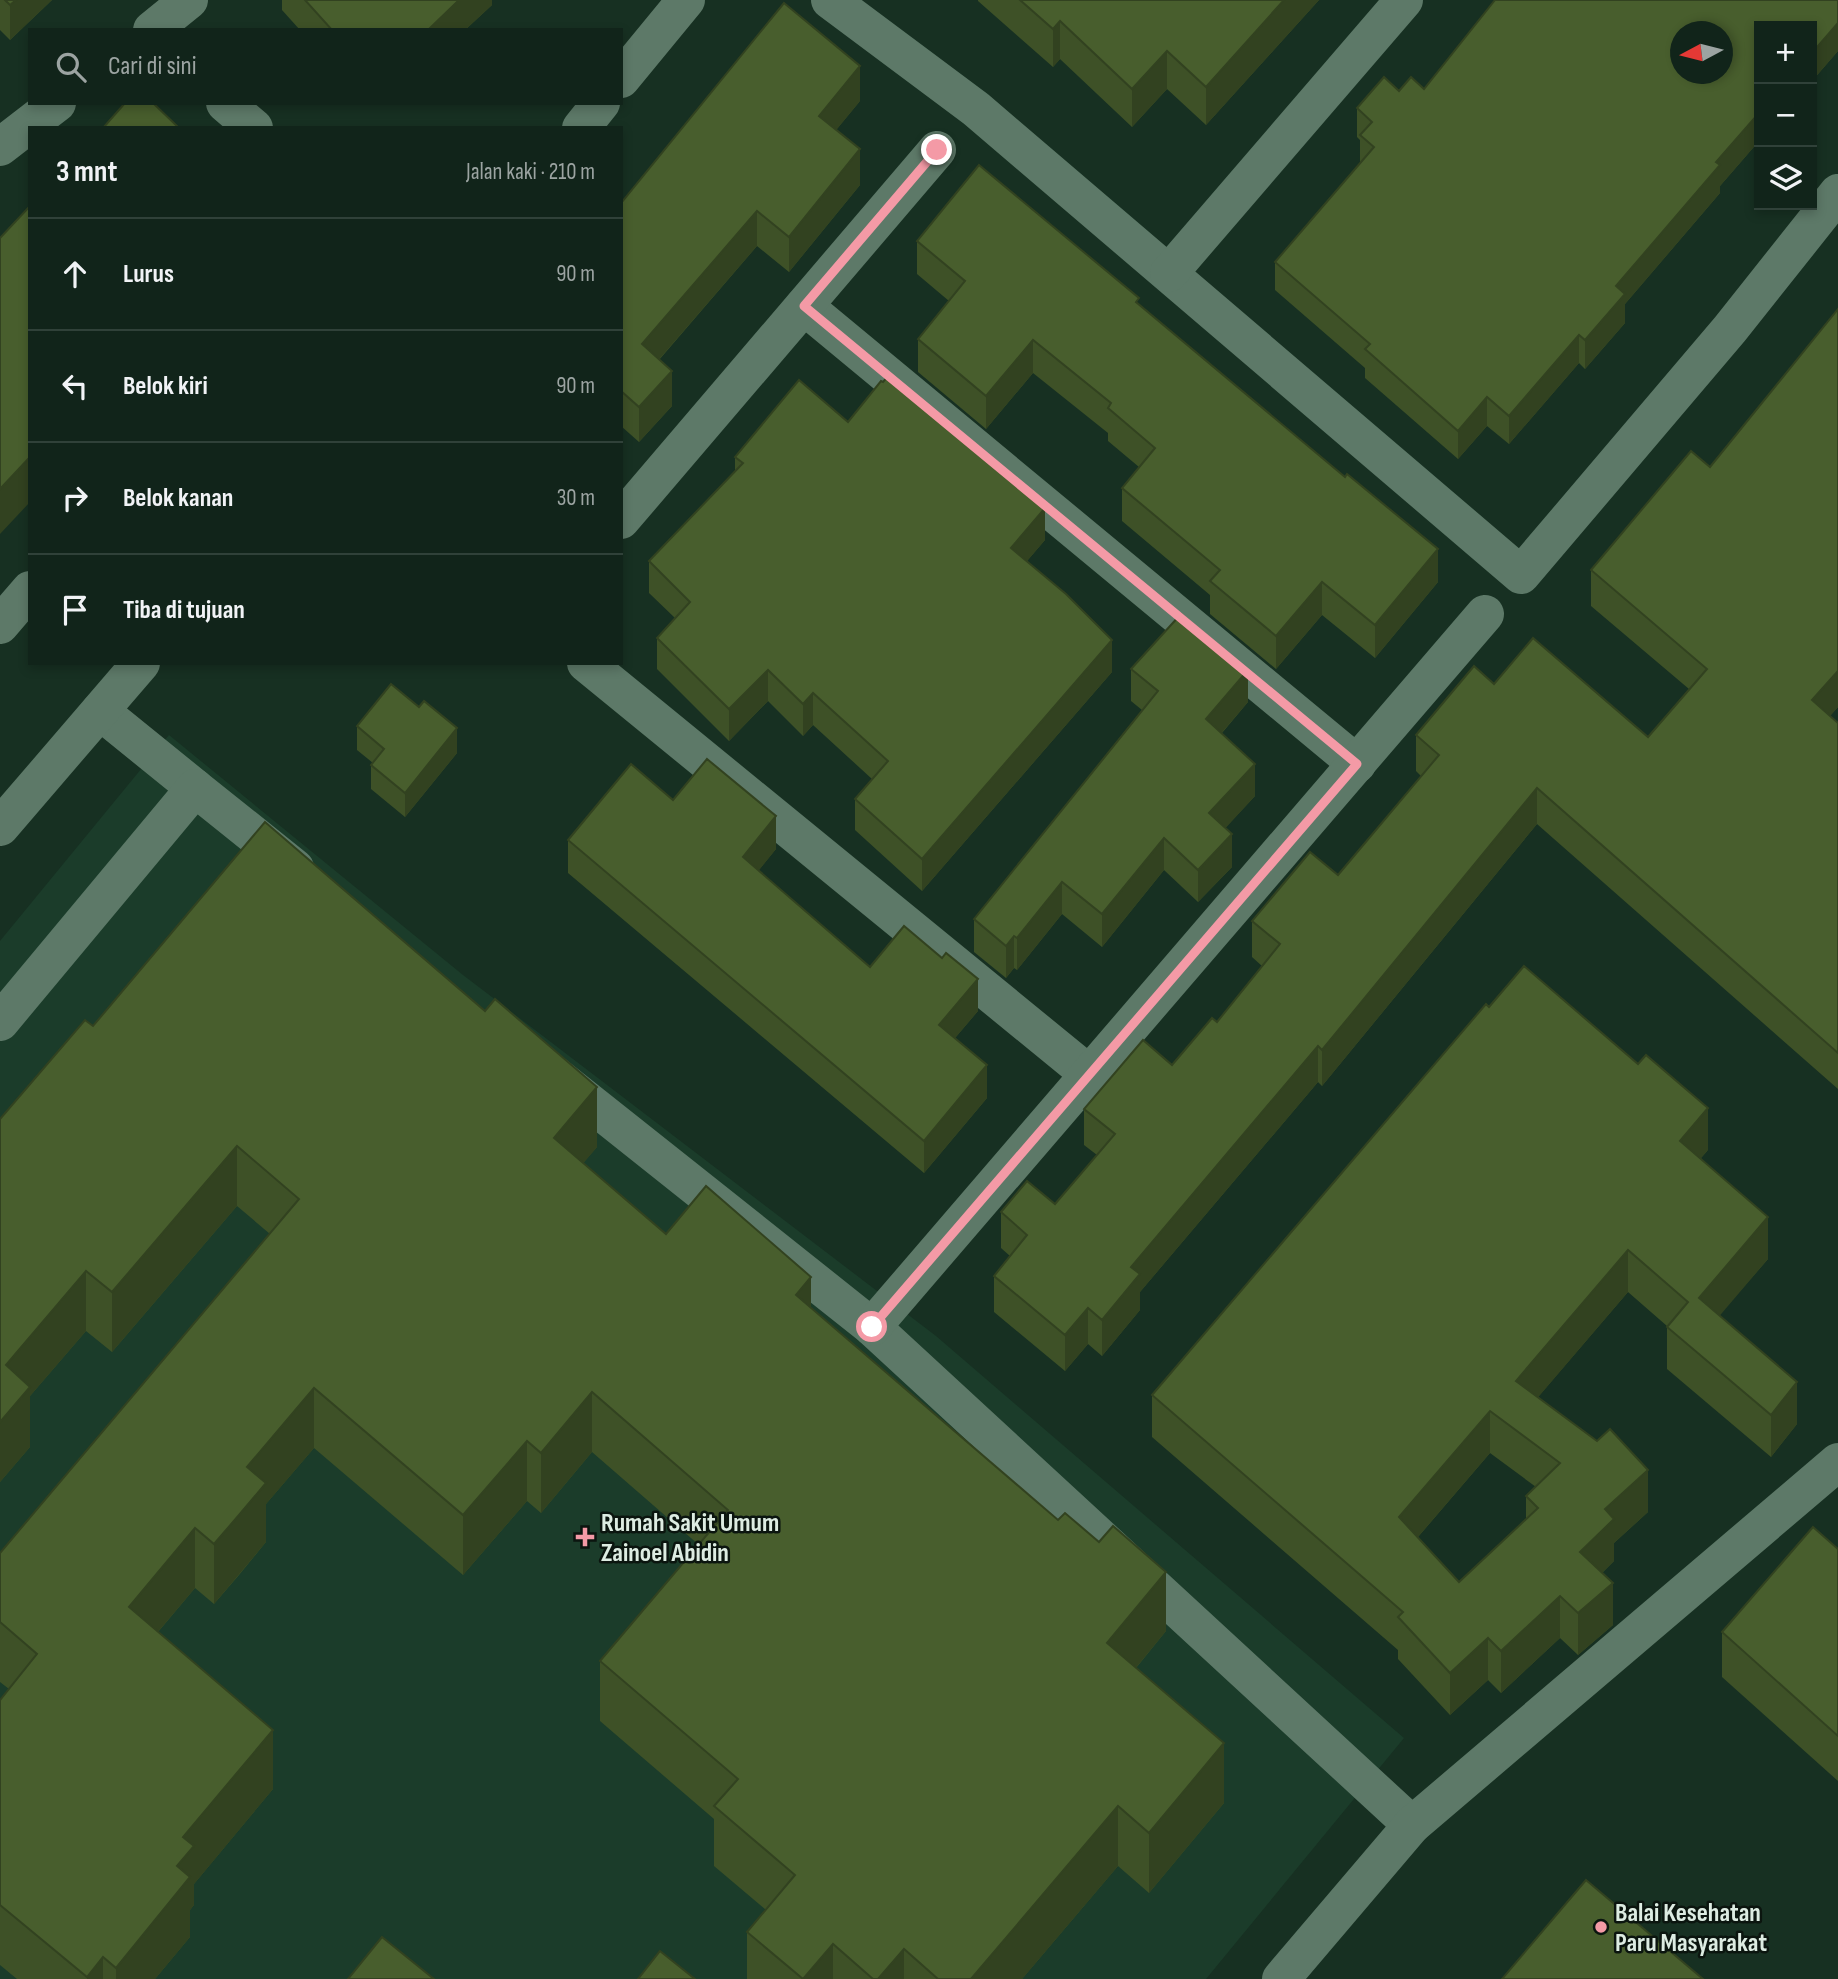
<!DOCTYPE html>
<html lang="id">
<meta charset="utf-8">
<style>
:root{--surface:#11241a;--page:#1a2c23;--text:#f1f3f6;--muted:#9ca4a2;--line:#304139}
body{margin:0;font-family:"Sofia Sans Condensed",sans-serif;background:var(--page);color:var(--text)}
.controls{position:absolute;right:21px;top:21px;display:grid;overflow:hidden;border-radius:0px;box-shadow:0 4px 10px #0003}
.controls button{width:63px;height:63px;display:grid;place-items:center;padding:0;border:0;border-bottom:2px solid var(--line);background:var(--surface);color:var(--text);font:35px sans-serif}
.compass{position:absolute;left:1670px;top:21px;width:63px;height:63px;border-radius:50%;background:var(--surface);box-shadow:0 4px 10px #0003;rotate:263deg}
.stop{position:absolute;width:21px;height:21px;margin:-16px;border:5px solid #f49aa6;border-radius:50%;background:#fff}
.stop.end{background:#f49aa6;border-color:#fff;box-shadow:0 2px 7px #0008}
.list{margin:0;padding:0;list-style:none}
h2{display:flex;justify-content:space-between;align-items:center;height:91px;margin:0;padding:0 28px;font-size:30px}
h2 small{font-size:23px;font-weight:400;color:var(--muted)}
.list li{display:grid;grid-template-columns:46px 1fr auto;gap:21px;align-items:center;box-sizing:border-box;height:112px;padding:0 28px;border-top:2px solid var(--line)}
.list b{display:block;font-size:26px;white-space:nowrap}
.list em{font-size:23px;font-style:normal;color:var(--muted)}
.icon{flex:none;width:38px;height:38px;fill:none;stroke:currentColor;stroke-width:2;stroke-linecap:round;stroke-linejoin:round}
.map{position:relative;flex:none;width:1838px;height:1979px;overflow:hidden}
.search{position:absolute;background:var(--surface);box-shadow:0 4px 10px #0003;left:28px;top:28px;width:595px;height:77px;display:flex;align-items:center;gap:18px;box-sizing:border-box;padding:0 24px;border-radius:0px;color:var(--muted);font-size:26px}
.panel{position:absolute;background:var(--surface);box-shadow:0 4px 10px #0003;left:28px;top:126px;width:595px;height:539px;border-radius:0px}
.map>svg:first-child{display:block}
.built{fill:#1b3c2a}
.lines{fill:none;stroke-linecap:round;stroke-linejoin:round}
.minor{stroke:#5d7968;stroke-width:38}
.wall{fill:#3e5127;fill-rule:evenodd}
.shaded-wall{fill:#324220}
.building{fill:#485e2d;stroke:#324220;stroke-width:2;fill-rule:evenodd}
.route{stroke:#f49aa6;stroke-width:9}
.poi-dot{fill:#f49aa6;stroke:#0b150f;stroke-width:2.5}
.labels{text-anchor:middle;stroke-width:5;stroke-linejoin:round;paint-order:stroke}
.poi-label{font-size:26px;font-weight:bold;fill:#ddece2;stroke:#0b150f;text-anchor:start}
</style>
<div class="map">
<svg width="1838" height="1979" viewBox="0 0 1838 1979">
<rect width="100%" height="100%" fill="#173022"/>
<path class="built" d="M 169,735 L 463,975 L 936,1336 L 1404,1738 L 1206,1979 L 0,1979 L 0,941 Z"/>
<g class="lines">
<g class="minor">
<path d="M 830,0 L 976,109 L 1521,575 L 1730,329 L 1838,193"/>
<path d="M 152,30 L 189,0"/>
<path d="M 621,79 L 686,0"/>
<path d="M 225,103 L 254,128"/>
<path d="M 581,128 L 601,103"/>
<path d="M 0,147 L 57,103"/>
<path d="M 1169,273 L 1404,0"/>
<path d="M 804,306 L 1357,764"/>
<path d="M 621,520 L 937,150"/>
<path d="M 0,625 L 30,590"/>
<path d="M 586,663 L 1090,1075"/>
<path d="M 100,711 L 195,788"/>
<path d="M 0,827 L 141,663"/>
<path d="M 0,1022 L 195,788 L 295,868"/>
<path d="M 555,1075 L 872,1327 L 1412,1825"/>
<path d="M 872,1327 L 1485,614"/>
<path d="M 1281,1979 L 1412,1825 L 1838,1462"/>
</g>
</g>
<g class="wall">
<path d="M 0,0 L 52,0 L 10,40 L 0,30 Z"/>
<path d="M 282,0 L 492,0 L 492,5 L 465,30 L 300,30 L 282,10 Z"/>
<path d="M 978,0 L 1319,0 L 1206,125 L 1167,89 L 1132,127 L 1060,59 L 1053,67 L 978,1 Z"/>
<path d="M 1838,0 L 1838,51 L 1812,81 L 1812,26 L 1759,26 L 1759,141 L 1720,186 L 1720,193 L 1625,304 L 1625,323 L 1585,369 L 1579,363 L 1509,444 L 1487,426 L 1458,459 L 1365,378 L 1365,368 L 1275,290 L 1275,262 L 1360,163 L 1360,140 L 1357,137 L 1357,108 L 1399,91 L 1424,89 Z"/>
<path d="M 860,101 L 836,130 L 860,185 L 789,272 L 757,246 L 659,360 L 672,406 L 639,442 L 621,426 L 621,203 Z"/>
<path d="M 917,241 L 1139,305 L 1438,582 L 1375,658 L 1322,615 L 1276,669 L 1210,614 L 1210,595 L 1122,521 L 1122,488 L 1139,467 L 1108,441 L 1108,433 L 1033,373 L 986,429 L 918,372 L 918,339 L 949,301 L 917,274 Z"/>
<path d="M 1838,309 L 1838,707 L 1830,716 L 1838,723 L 1838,1089 L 1537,824 L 1322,1086 L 1318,1082 L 1140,1292 L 1140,1310 L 1102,1356 L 1088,1344 L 1065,1371 L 994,1312 L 994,1276 L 1010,1256 L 1001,1248 L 1001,1212 L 1055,1204 L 1097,1155 L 1084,1145 L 1084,1109 L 1172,1065 L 1217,1022 L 1262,966 L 1252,957 L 1252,921 L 1338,875 L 1421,776 L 1416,771 L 1416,735 L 1494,684 L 1648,737 L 1689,689 L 1591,606 L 1591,570 L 1710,467 Z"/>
<path d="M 848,422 L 1045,540 L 1027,561 L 1112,672 L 922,891 L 855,830 L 855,799 L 872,779 L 813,725 L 803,736 L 768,701 L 729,741 L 657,669 L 657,638 L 675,618 L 649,593 L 649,561 L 735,472 L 735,457 Z"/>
<path d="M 1131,669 L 1248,702 L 1222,733 L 1255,796 L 1225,828 L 1232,867 L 1198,902 L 1164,870 L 1102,947 L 1062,914 L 1017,970 L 1014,968 L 1006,978 L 974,952 L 974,919 L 1142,710 L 1131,701 Z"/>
<path d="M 357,726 L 457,753 L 405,817 L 371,789 L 371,765 L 373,763 L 357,750 Z"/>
<path d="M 673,800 L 776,849 L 758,871 L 870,967 L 978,1011 L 955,1038 L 987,1098 L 924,1173 L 568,873 L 568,840 Z"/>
<path d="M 93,1026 L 597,1147 L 583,1163 L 666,1234 L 811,1308 L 1166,1631 L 1136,1668 L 1224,1803 L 1149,1893 L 1118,1866 L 1022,1979 L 747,1979 L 747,1932 L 766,1910 L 714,1866 L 714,1819 L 600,1721 L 600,1661 L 699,1545 L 592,1452 L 541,1513 L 527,1501 L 463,1575 L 314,1448 L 266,1504 L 266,1542 L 239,1575 L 214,1604 L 195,1588 L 158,1632 L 273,1789 L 194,1884 L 194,1905 L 190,1910 L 190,1937 L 155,1979 L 17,1979 L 0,1965 L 0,1700 L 9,1689 L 0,1682 L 0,1553 L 270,1234 L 237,1206 L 112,1352 L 86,1331 L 30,1396 L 30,1447 L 0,1482 L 0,1119 Z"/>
<path d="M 1708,1150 L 1701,1158 L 1768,1259 L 1719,1315 L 1797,1424 L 1771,1457 L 1667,1369 L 1667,1326 L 1628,1292 L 1538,1397 L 1648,1512 L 1614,1543 L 1614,1561 L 1602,1573 L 1613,1625 L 1578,1655 L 1560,1638 L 1501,1693 L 1488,1680 L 1450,1715 L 1398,1659 L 1398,1650 L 1152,1437 L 1152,1395 ZM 1490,1453 L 1536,1487 L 1526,1496 L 1526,1519 L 1459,1582 L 1418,1537 Z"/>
<path d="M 1838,1549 L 1838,1781 L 1722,1677 L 1722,1632 Z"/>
</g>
<g class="shaded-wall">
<path d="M 16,0 L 52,0 L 10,40 L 10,5 Z"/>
<path d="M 459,0 L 492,0 L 492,5 L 465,30 L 428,30 Z"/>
<path d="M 1284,0 L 1319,0 L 1206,125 L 1206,87 Z"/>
<path d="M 1060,21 L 1060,59 L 1053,67 L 1053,29 Z"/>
<path d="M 1838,23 L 1838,51 L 1812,81 L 1812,53 Z"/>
<path d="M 1167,51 L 1167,89 L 1132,127 L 1132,89 Z"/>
<path d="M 860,66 L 860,101 L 819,151 L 819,116 Z"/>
<path d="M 1759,113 L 1759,141 L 1720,186 L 1720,193 L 1625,304 L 1625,323 L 1585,369 L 1585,340 L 1616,286 L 1716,162 Z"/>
<path d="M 860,149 L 860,185 L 789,272 L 789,237 Z"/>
<path d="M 757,211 L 757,246 L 642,379 L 642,344 Z"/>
<path d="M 1579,335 L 1579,363 L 1509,444 L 1509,416 Z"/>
<path d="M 1033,340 L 1033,373 L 986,429 L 986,396 Z"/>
<path d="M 672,371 L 672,406 L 639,442 L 639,407 Z"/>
<path d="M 1487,397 L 1487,426 L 1458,459 L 1458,431 Z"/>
<path d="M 30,457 L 30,502 L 0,534 L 0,489 Z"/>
<path d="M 1045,508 L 1045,540 L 1011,580 L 1011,548 Z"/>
<path d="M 1438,549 L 1438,582 L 1375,658 L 1375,625 Z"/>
<path d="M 1322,582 L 1322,615 L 1276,669 L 1276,636 Z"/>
<path d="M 1112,640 L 1112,672 L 922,891 L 922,859 Z"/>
<path d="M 768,670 L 768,701 L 729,741 L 729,709 Z"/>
<path d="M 1248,670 L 1248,702 L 1206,751 L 1206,719 Z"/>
<path d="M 1838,671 L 1838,707 L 1812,736 L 1812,700 Z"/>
<path d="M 813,693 L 813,725 L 803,736 L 803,704 Z"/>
<path d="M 457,728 L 457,753 L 405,817 L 405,793 Z"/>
<path d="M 1255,764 L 1255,796 L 1209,846 L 1209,813 Z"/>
<path d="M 1537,788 L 1537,824 L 1322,1086 L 1322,1050 Z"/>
<path d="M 776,816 L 776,849 L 743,890 L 743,857 Z"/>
<path d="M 1232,834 L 1232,867 L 1198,902 L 1198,870 Z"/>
<path d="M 1164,838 L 1164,870 L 1102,947 L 1102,914 Z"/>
<path d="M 1062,882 L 1062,914 L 1017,970 L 1017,938 Z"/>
<path d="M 1014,936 L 1014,968 L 1006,978 L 1006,946 Z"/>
<path d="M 978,979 L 978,1011 L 939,1057 L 939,1025 Z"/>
<path d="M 1318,1046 L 1318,1082 L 1140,1292 L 1140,1310 L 1102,1356 L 1102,1320 L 1131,1267 Z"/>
<path d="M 987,1065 L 987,1098 L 924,1173 L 924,1141 Z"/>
<path d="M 597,1087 L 597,1147 L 554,1198 L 554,1138 Z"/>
<path d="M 1708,1108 L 1708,1150 L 1680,1182 L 1680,1141 Z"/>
<path d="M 237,1146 L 237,1206 L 112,1352 L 112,1292 Z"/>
<path d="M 1768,1217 L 1768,1259 L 1699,1340 L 1699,1298 Z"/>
<path d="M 1628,1250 L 1628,1292 L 1516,1423 L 1516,1381 Z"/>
<path d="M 86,1271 L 86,1331 L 30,1396 L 30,1447 L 0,1482 L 0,1422 L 6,1365 Z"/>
<path d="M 811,1277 L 811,1337 L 796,1295 Z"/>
<path d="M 1088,1308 L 1088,1344 L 1065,1371 L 1065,1335 Z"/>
<path d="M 1797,1382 L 1797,1424 L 1771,1457 L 1771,1415 Z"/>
<path d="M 314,1388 L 314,1448 L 266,1504 L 266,1542 L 214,1604 L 214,1544 L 247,1467 Z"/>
<path d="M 592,1392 L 592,1452 L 541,1513 L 541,1453 Z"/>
<path d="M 1490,1411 L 1490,1453 L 1399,1559 L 1399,1517 Z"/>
<path d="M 527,1441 L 527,1501 L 463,1575 L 463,1515 Z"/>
<path d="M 1648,1470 L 1648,1512 L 1614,1543 L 1614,1561 L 1580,1594 L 1580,1552 L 1605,1509 Z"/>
<path d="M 195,1528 L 195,1588 L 129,1666 L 129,1607 Z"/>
<path d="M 1166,1572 L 1166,1631 L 1107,1703 L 1107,1643 Z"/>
<path d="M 1613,1583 L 1613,1625 L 1578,1655 L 1578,1613 Z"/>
<path d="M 1560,1596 L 1560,1638 L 1501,1693 L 1501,1651 Z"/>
<path d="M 1488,1638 L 1488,1680 L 1450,1715 L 1450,1673 Z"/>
<path d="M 273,1730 L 273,1789 L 194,1884 L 194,1905 L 190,1910 L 190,1937 L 155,1979 L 116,1979 L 116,1968 L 177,1866 L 183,1837 Z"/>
<path d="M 1224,1743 L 1224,1803 L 1149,1893 L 1149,1833 Z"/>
<path d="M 1118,1806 L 1118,1866 L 1022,1979 L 971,1979 Z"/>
<path d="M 833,1944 L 833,1979 L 803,1979 Z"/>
<path d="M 904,1949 L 904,1979 L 878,1979 Z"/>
<path d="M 103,1957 L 103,1979 L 87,1979 L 87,1977 Z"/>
</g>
<g class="building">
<path d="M 5,0 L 16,0 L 10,5 Z"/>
<path d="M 305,0 L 459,0 L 428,30 L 332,30 Z"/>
<path d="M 1020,0 L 1284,0 L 1206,87 L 1167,51 L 1132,89 L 1060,21 L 1053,29 Z"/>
<path d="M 1495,0 L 1838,0 L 1838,23 L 1812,53 L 1812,26 L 1759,26 L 1759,113 L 1716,162 L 1720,165 L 1616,286 L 1625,294 L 1585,340 L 1579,335 L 1509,416 L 1487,397 L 1458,431 L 1365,349 L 1370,344 L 1275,262 L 1374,147 L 1360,135 L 1372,122 L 1357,108 L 1384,77 L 1399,91 L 1411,77 L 1424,89 ZM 1681,32 L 1723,32 L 1723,74 L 1681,74 Z"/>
<path d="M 784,3 L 860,66 L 819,116 L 860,149 L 789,237 L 757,211 L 642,344 L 672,371 L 639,407 L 621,391 L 621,203 Z"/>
<path d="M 125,103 L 153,103 L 179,128 L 103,128 Z"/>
<path d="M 979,165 L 1139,298 L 1136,302 L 1345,477 L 1347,474 L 1438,549 L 1375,625 L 1322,582 L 1276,636 L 1210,581 L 1220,570 L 1122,488 L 1155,448 L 1108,408 L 1111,403 L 1033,340 L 986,396 L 918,339 L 965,281 L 917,241 Z"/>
<path d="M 30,206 L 30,457 L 0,489 L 0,238 Z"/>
<path d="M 1838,309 L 1838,671 L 1812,700 L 1838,723 L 1838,1053 L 1537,788 L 1322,1050 L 1318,1046 L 1131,1267 L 1140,1274 L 1102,1320 L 1088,1308 L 1065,1335 L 994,1276 L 1027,1235 L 1001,1212 L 1027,1181 L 1055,1204 L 1115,1134 L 1084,1109 L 1143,1040 L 1172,1065 L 1212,1018 L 1217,1022 L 1280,944 L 1252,921 L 1310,852 L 1338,875 L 1439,755 L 1416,735 L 1474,666 L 1494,684 L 1533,638 L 1648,737 L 1707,669 L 1591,570 L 1691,451 L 1710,467 Z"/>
<path d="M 890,374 L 1045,508 L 1011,548 L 1066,594 L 1112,640 L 922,859 L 855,799 L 888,761 L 813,693 L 803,704 L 768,670 L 729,709 L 657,638 L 690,602 L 649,561 L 743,463 L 735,457 L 799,380 L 848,422 L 881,381 L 883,382 Z"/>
<path d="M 1181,614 L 1248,670 L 1206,719 L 1255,764 L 1209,813 L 1232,834 L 1198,870 L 1164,838 L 1102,914 L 1062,882 L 1017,938 L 1014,936 L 1006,946 L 974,919 L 1158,691 L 1131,669 Z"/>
<path d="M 391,684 L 419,707 L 424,701 L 457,728 L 405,793 L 371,765 L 384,749 L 357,726 Z"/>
<path d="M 707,759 L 776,816 L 743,857 L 870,967 L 904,926 L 942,958 L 946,953 L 978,979 L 939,1025 L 987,1065 L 924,1141 L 568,840 L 631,764 L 673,800 Z"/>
<path d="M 265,822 L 485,1011 L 495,999 L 597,1087 L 554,1138 L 666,1234 L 706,1186 L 811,1277 L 796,1295 L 1058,1520 L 1065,1513 L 1099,1542 L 1113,1526 L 1166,1572 L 1107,1643 L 1224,1743 L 1149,1833 L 1118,1806 L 971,1979 L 938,1979 L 904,1949 L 878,1979 L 873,1979 L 833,1944 L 803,1979 L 747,1932 L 795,1875 L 714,1806 L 738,1779 L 600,1661 L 728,1510 L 592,1392 L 541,1453 L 527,1441 L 463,1515 L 314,1388 L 247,1467 L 266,1483 L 239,1515 L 214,1544 L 195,1528 L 129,1607 L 273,1730 L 183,1837 L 194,1846 L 177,1866 L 190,1877 L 116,1968 L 103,1957 L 87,1977 L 0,1905 L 0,1700 L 37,1654 L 0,1622 L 0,1553 L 299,1199 L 237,1146 L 112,1292 L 86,1271 L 6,1365 L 30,1387 L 0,1422 L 0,1119 L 85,1020 L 93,1026 Z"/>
<path d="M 1524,966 L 1638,1064 L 1646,1055 L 1708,1108 L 1680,1141 L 1768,1217 L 1699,1298 L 1797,1382 L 1771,1415 L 1667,1327 L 1688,1302 L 1628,1250 L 1516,1381 L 1597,1441 L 1610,1429 L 1648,1470 L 1605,1509 L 1614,1519 L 1580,1552 L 1613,1583 L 1578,1613 L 1560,1596 L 1501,1651 L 1488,1638 L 1450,1673 L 1398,1617 L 1403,1612 L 1152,1395 L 1486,1004 L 1489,1007 ZM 1490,1411 L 1560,1463 L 1526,1496 L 1538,1508 L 1459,1582 L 1399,1517 Z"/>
<path d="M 1813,1527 L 1838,1549 L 1838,1736 L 1722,1632 Z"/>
<path d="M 1586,1880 L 1703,1979 L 1502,1979 Z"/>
<path d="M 382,1937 L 434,1979 L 348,1979 Z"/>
<path d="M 660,1951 L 695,1979 L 638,1979 Z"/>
</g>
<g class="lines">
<path class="route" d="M 872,1327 L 1357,764 L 804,306 L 937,150"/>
</g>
<g class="poi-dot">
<path d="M581.5 1526.5h7v7h7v7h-7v7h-7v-7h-7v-7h7z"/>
<circle cx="1601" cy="1927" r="7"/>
</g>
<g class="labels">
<g class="poi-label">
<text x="601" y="1531">Rumah Sakit Umum<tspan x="601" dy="30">Zainoel Abidin</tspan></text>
<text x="1615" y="1921">Balai Kesehatan<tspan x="1615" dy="30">Paru Masyarakat</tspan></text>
</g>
</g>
</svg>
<div class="controls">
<button>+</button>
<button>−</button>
<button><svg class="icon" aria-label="layers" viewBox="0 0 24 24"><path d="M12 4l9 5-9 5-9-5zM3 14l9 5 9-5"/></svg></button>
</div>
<svg class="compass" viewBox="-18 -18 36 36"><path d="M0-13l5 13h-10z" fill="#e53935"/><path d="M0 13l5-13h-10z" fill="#9ca4a2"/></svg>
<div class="stop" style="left:872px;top:1327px"></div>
<div class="stop end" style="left:937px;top:150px"></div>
<div class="search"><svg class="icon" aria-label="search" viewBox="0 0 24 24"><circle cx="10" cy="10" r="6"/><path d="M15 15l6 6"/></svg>Cari di sini</div>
<section class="panel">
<h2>3 mnt<small>Jalan kaki · 210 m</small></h2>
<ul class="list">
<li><svg class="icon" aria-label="ahead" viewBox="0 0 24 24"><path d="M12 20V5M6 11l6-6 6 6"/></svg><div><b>Lurus</b></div><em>90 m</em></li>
<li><svg class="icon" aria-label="left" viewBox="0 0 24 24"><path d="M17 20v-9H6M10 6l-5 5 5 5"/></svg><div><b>Belok kiri</b></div><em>90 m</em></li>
<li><svg class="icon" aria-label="right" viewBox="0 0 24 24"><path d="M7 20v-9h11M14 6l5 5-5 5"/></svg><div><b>Belok kanan</b></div><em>30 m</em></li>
<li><svg class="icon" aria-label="arrive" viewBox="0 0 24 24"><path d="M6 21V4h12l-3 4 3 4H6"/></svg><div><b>Tiba di tujuan</b></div></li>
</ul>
</section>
</div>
